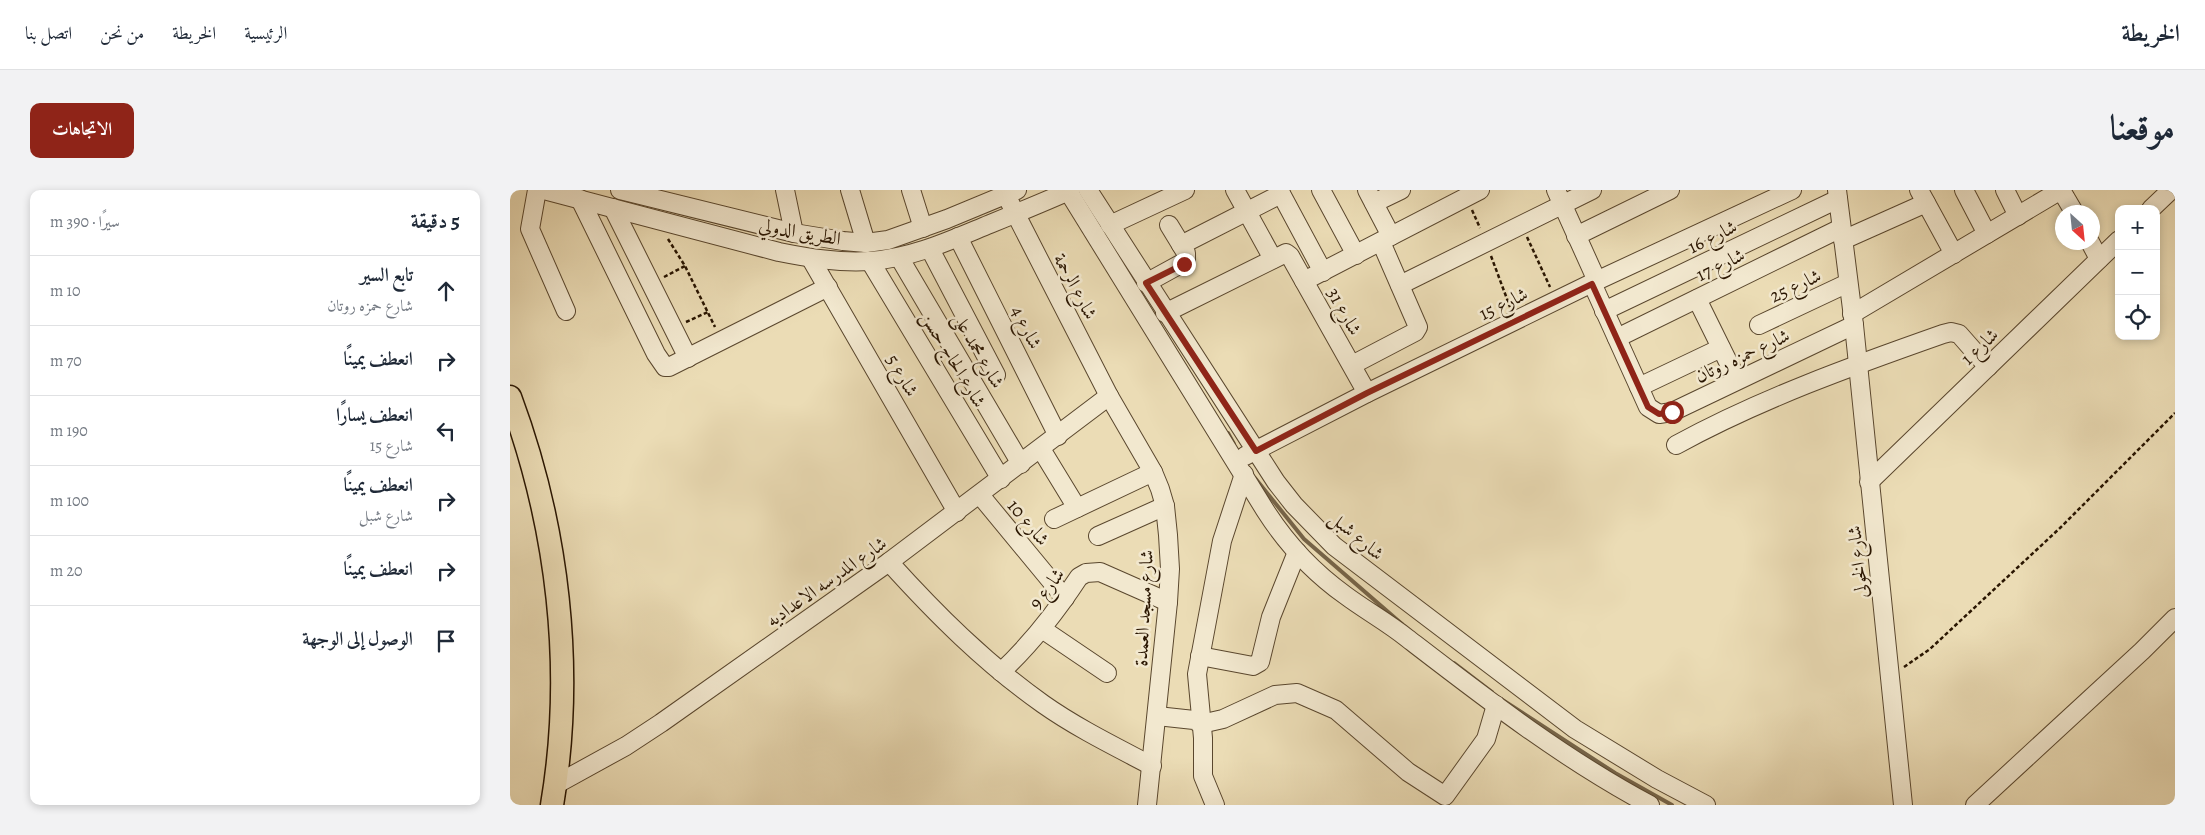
<!DOCTYPE html>
<html lang="ar">
<meta charset="utf-8">
<style>
:root{--surface:#fff;--page:#f2f2f3;--text:#1f2937;--muted:#747a83;--line:#e0e1e3;--accent:#8f2418}
body{margin:0;font-family:Alegreya,Amiri,serif;background:var(--page);color:var(--text);direction:rtl}
.controls{position:absolute;right:15px;top:15px;display:grid;overflow:hidden;border-radius:10px;box-shadow:0 2px 8px #0003}
.controls button{width:45px;height:45px;display:grid;place-items:center;padding:0;border:0;border-bottom:1px solid var(--line);background:var(--surface);color:var(--text);font:25px sans-serif}
.compass{position:absolute;left:1545px;top:15px;width:45px;height:45px;border-radius:50%;background:var(--surface);box-shadow:0 2px 8px #0003;rotate:153deg}
.stop{position:absolute;width:15px;height:15px;margin:-11px;border:4px solid #8f2418;border-radius:50%;background:#fff}
.stop.end{background:#8f2418;border-color:#fff;box-shadow:0 1px 5px #0008}
.list{margin:0;padding:0;list-style:none}
h2{display:flex;justify-content:space-between;align-items:center;height:65px;margin:0;padding:0 20px;font-size:21px}
h2 small{font-size:16px;font-weight:400;color:var(--muted)}
.list li{display:grid;grid-template-columns:32px 1fr auto;gap:15px;align-items:center;box-sizing:border-box;height:70px;padding:0 20px;border-top:1px solid var(--line)}
.list b{display:block;font-size:19px;white-space:nowrap}
.list p{margin:0;font-size:16px;white-space:nowrap;color:var(--muted)}
.list em{font-size:16px;font-style:normal;color:var(--muted)}
.icon{flex:none;width:28px;height:28px;fill:none;stroke:currentColor;stroke-width:2;stroke-linecap:round;stroke-linejoin:round}
.map{position:relative;flex:none;width:1665px;height:615px;overflow:hidden;direction:ltr;border-radius:10px}
header{display:flex;align-items:center;gap:30px;box-sizing:border-box;height:70px;padding:0 25px;background:var(--surface);border-bottom:1px solid var(--line)}
header strong{font-size:24px}
nav{display:flex;gap:28px;margin-inline-start:auto;font-size:18px}
.intro{display:flex;align-items:center;justify-content:space-between;box-sizing:border-box;height:120px;padding:0 30px}
h1{margin:0;font-size:35px}
.button{padding:12px 22px;border-radius:10px;background:var(--accent);color:#fff;font-size:18px;font-weight:700}
main{display:flex;gap:30px;padding:0 30px}
aside{flex:1;background:var(--surface);border-radius:10px;box-shadow:0 2px 8px #0003}
.map>svg:first-child{display:block}
.lines{fill:none;stroke-linecap:round;stroke-linejoin:round}
.stream{stroke:#766448;stroke-width:4}
.minor-casing{stroke:#5a472e;stroke-width:20}
.major-casing{stroke:#291501;stroke-width:25}
.path{stroke:#291501;stroke-width:2.5;stroke-dasharray:4 2.5;stroke-linecap:butt}
.minor{stroke:#f2e8cf;stroke-width:18}
.major{stroke:#ebdcb5;stroke-width:22}
.route{stroke:#8f2418;stroke-width:6}
.labels{text-anchor:middle;stroke-width:5;stroke-linejoin:round;paint-order:stroke}
.street-label{font-size:19px;fill:#291501;stroke:#f2e8cf}
</style>
<header>
<strong>الخريطة</strong>
<nav><a>الرئيسية</a><a>الخريطة</a><a>من نحن</a><a>اتصل بنا</a></nav>
</header>
<div class="intro"><h1>موقعنا</h1><a class="button">الاتجاهات</a></div>
<main>
<div class="map">
<svg width="1665" height="615" viewBox="0 0 1665 615">
<rect width="100%" height="100%" fill="#ebdcb5"/>
<filter id="stains"><feTurbulence type="fractalNoise" baseFrequency=".004" numOctaves="4"/><feColorMatrix values="0 0 0 0 .2 0 0 0 0 .09 0 0 0 0 .02 0 0 0 .5 -.17"/></filter>
<radialGradient id="worn" r=".72"><stop offset=".6" stop-color="#630" stop-opacity="0"/><stop offset="1" stop-color="#630" stop-opacity=".3"/></radialGradient>
<g class="lines">
<g class="stream">
<path d="M 718,243 L 724,254"/>
<path d="M 745,288 L 794,349 L 892,434"/>
<path d="M 944,473 L 982,502"/>
<path d="M 991,509 L 1105,583 L 1162,615"/>
</g>
<defs>
<g id="minor">
<path d="M 27,0 L 20,39 L 56,121"/>
<path d="M 34,0 L 269,62 C 299,68 329,73 360,71 C 403,68 441,50 480,34 C 507,23 534,12 561,0"/>
<path d="M 110,0 L 284,43 L 333,51 L 356,53 L 378,50 L 437,29 L 507,0"/>
<path d="M 275,0 L 284,43"/>
<path d="M 340,0 L 356,53"/>
<path d="M 401,0 L 413,38"/>
<path d="M 578,0 L 766,292 L 784,315 L 824,356 L 1065,539 L 1147,589 L 1196,615"/>
<path d="M 725,0 L 763,69"/>
<path d="M 769,0 L 813,82"/>
<path d="M 811,0 L 846,65"/>
<path d="M 857,0 L 881,46"/>
<path d="M 1046,0 L 1087,91"/>
<path d="M 1327,0 L 1344,135 L 1393,615"/>
<path d="M 1409,0 L 1444,64"/>
<path d="M 1454,0 L 1477,44"/>
<path d="M 1495,0 L 1508,26"/>
<path d="M 1551,0 L 1564,22"/>
<path d="M 558,1 L 755,320 C 776,353 803,382 835,405 C 855,420 877,432 897,448 C 975,508 1052,568 1140,615"/>
<path d="M 496,5 L 599,206 L 643,282 L 650,299 L 655,316 L 658,345 L 660,379 L 658,412 L 637,615"/>
<path d="M 70,9 L 146,164 L 155,177 L 159,177 L 318,97"/>
<path d="M 864,13 L 891,0"/>
<path d="M 103,18 L 178,168"/>
<path d="M 1641,19 L 1661,0"/>
<path d="M 600,35 L 675,0"/>
<path d="M 1066,46 L 1160,0"/>
<path d="M 448,47 L 548,246"/>
<path d="M 1333,50 L 1416,13"/>
<path d="M 1580,52 L 1589,69"/>
<path d="M 671,55 L 771,4"/>
<path d="M 420,59 L 486,185"/>
<path d="M 389,67 L 511,274"/>
<path d="M 301,69 L 447,322"/>
<path d="M 360,71 L 491,289"/>
<path d="M 794,91 L 970,0"/>
<path d="M 636,93 L 676,71 L 676,63 L 659,35"/>
<path d="M 1082,93 L 1138,217 L 1149,224 L 1162,222 L 1344,135"/>
<path d="M 890,95 L 1082,0"/>
<path d="M 1187,109 L 1227,190"/>
<path d="M 1094,121 L 1328,9"/>
<path d="M 655,123 L 776,63 L 780,66 L 857,203"/>
<path d="M 1342,124 L 1551,0"/>
<path d="M 1249,135 L 1338,93"/>
<path d="M 1107,148 L 1331,38"/>
<path d="M 842,175 L 905,142 L 908,137 L 871,52"/>
<path d="M 1129,197 L 1211,158"/>
<path d="M 1166,255 C 1250,209 1342,176 1433,144 L 1441,142 L 1449,144 L 1478,177"/>
<path d="M 531,259 L 567,318"/>
<path d="M 735,266 L 857,203 L 1082,93 L 1282,0"/>
<path d="M 1359,292 L 1609,50"/>
<path d="M 470,305 L 555,408"/>
<path d="M 544,329 L 643,282"/>
<path d="M 588,346 L 655,316"/>
<path d="M 379,372 C 426,424 475,473 533,514 C 567,538 606,557 642,576"/>
<path d="M 532,439 L 597,483"/>
<path d="M 690,466 L 743,476 L 750,472 L 761,427 L 787,362"/>
<path d="M 491,482 C 521,454 546,422 569,387 L 576,383 L 590,382 L 658,412"/>
<path d="M 647,526 L 684,530 L 691,534 L 713,529 L 765,505 L 787,503 L 826,520 L 898,582 L 935,606 L 976,549 L 986,515"/>
<path d="M 45,595 L 116,556 L 151,533 L 379,372 L 599,206"/>
<path d="M 705,615 L 693,586 L 693,548 L 687,484 L 712,351 L 734,284"/>
<path d="M 1465,615 L 1632,461 L 1665,428"/>
</g>
<path id="major" d="M 0,207 C 48,336 65,479 42,615"/>
</defs>
<use href="#minor" class="minor-casing"/>
<use href="#major" class="major-casing"/>
<g class="path">
<path d="M 962,20 L 970,38"/>
<path d="M 1017,47 L 1040,97"/>
<path d="M 158,49 L 175,76 L 205,137"/>
<path d="M 981,66 L 1000,117"/>
<path d="M 154,87 L 175,76"/>
<path d="M 176,132 L 198,122"/>
<path d="M 1394,477 L 1420,459 L 1550,338 L 1665,223"/>
</g>
<use href="#minor" class="minor"/>
<use href="#major" class="major"/>
</g>
<g class="lines">
<path class="route" d="M 674,74 L 636,93 L 746,261 L 857,203 L 1082,94 L 1138,217 L 1149,224 L 1162,222"/>
</g>
<g class="labels">
<g class="street-label">
<text transform="translate(290 41) rotate(10)" y="7">الطريق الدولي</text>
<text transform="translate(1202 46) rotate(-26)" y="7">شارع 16</text>
<text transform="translate(1210 74) rotate(-26)" y="7">شارع 17</text>
<text transform="translate(1285 95) rotate(-25)" y="7">شارع 25</text>
<text transform="translate(566 96) rotate(62)" y="7">شارع الرحمة</text>
<text transform="translate(993 113) rotate(-26)" y="7">شارع 15</text>
<text transform="translate(835 121) rotate(61)" y="7">شارع 31</text>
<text transform="translate(517 137) rotate(63)" y="7">شارع 4</text>
<text transform="translate(1469 156) rotate(-44)" y="7">شارع 1</text>
<text transform="translate(469 160) rotate(60)" y="7">شارع محمد على</text>
<text transform="translate(1232 165) rotate(-25)" y="7">شارع حمزه روتان</text>
<text transform="translate(444 169) rotate(59)" y="7">شارع الحاج حسن</text>
<text transform="translate(393 185) rotate(60)" y="7">شارع 5</text>
<text transform="translate(519 332) rotate(50)" y="7">شارع 10</text>
<text transform="translate(847 345) rotate(40)" y="7">شارع شبل</text>
<text transform="translate(1347 372) rotate(-96)" y="7">شارع الخولى</text>
<text transform="translate(316 391) rotate(-35)" y="7">شارع المدرسه الاعداديه</text>
<text transform="translate(536 398) rotate(-53)" y="7">شارع 9</text>
<text transform="translate(633 418) rotate(-87)" y="7">شارع مسجد العمدة</text>
</g>
</g>
<rect width="100%" height="100%" filter="url(#stains)"/>
<rect width="100%" height="100%" fill="url(#worn)"/>
</svg>
<div class="controls">
<button>+</button>
<button>−</button>
<button><svg class="icon" aria-label="locate" viewBox="0 0 24 24"><circle cx="12" cy="12" r="6"/><path d="M12 2v4M12 18v4M2 12h4M18 12h4"/></svg></button>
</div>
<svg class="compass" viewBox="-18 -18 36 36"><path d="M0-13l5 13h-10z" fill="#e53935"/><path d="M0 13l5-13h-10z" fill="#747a83"/></svg>
<div class="stop" style="left:1162px;top:222px"></div>
<div class="stop end" style="left:674px;top:74px"></div>
</div>
<aside>
<h2>5 دقيقة<small>سيرًا · 390 m</small></h2>
<ul class="list">
<li><svg class="icon" aria-label="ahead" viewBox="0 0 24 24"><path d="M12 20V5M6 11l6-6 6 6"/></svg><div><b>تابع السير</b><p>شارع حمزه روتان</p></div><em>10 m</em></li>
<li><svg class="icon" aria-label="right" viewBox="0 0 24 24"><path d="M7 20v-9h11M14 6l5 5-5 5"/></svg><div><b>انعطف يمينًا</b></div><em>70 m</em></li>
<li><svg class="icon" aria-label="left" viewBox="0 0 24 24"><path d="M17 20v-9H6M10 6l-5 5 5 5"/></svg><div><b>انعطف يسارًا</b><p>شارع 15</p></div><em>190 m</em></li>
<li><svg class="icon" aria-label="right" viewBox="0 0 24 24"><path d="M7 20v-9h11M14 6l5 5-5 5"/></svg><div><b>انعطف يمينًا</b><p>شارع شبل</p></div><em>100 m</em></li>
<li><svg class="icon" aria-label="right" viewBox="0 0 24 24"><path d="M7 20v-9h11M14 6l5 5-5 5"/></svg><div><b>انعطف يمينًا</b></div><em>20 m</em></li>
<li><svg class="icon" aria-label="arrive" viewBox="0 0 24 24"><path d="M6 21V4h12l-3 4 3 4H6"/></svg><div><b>الوصول إلى الوجهة</b></div></li>
</ul>
</aside>
</main>
